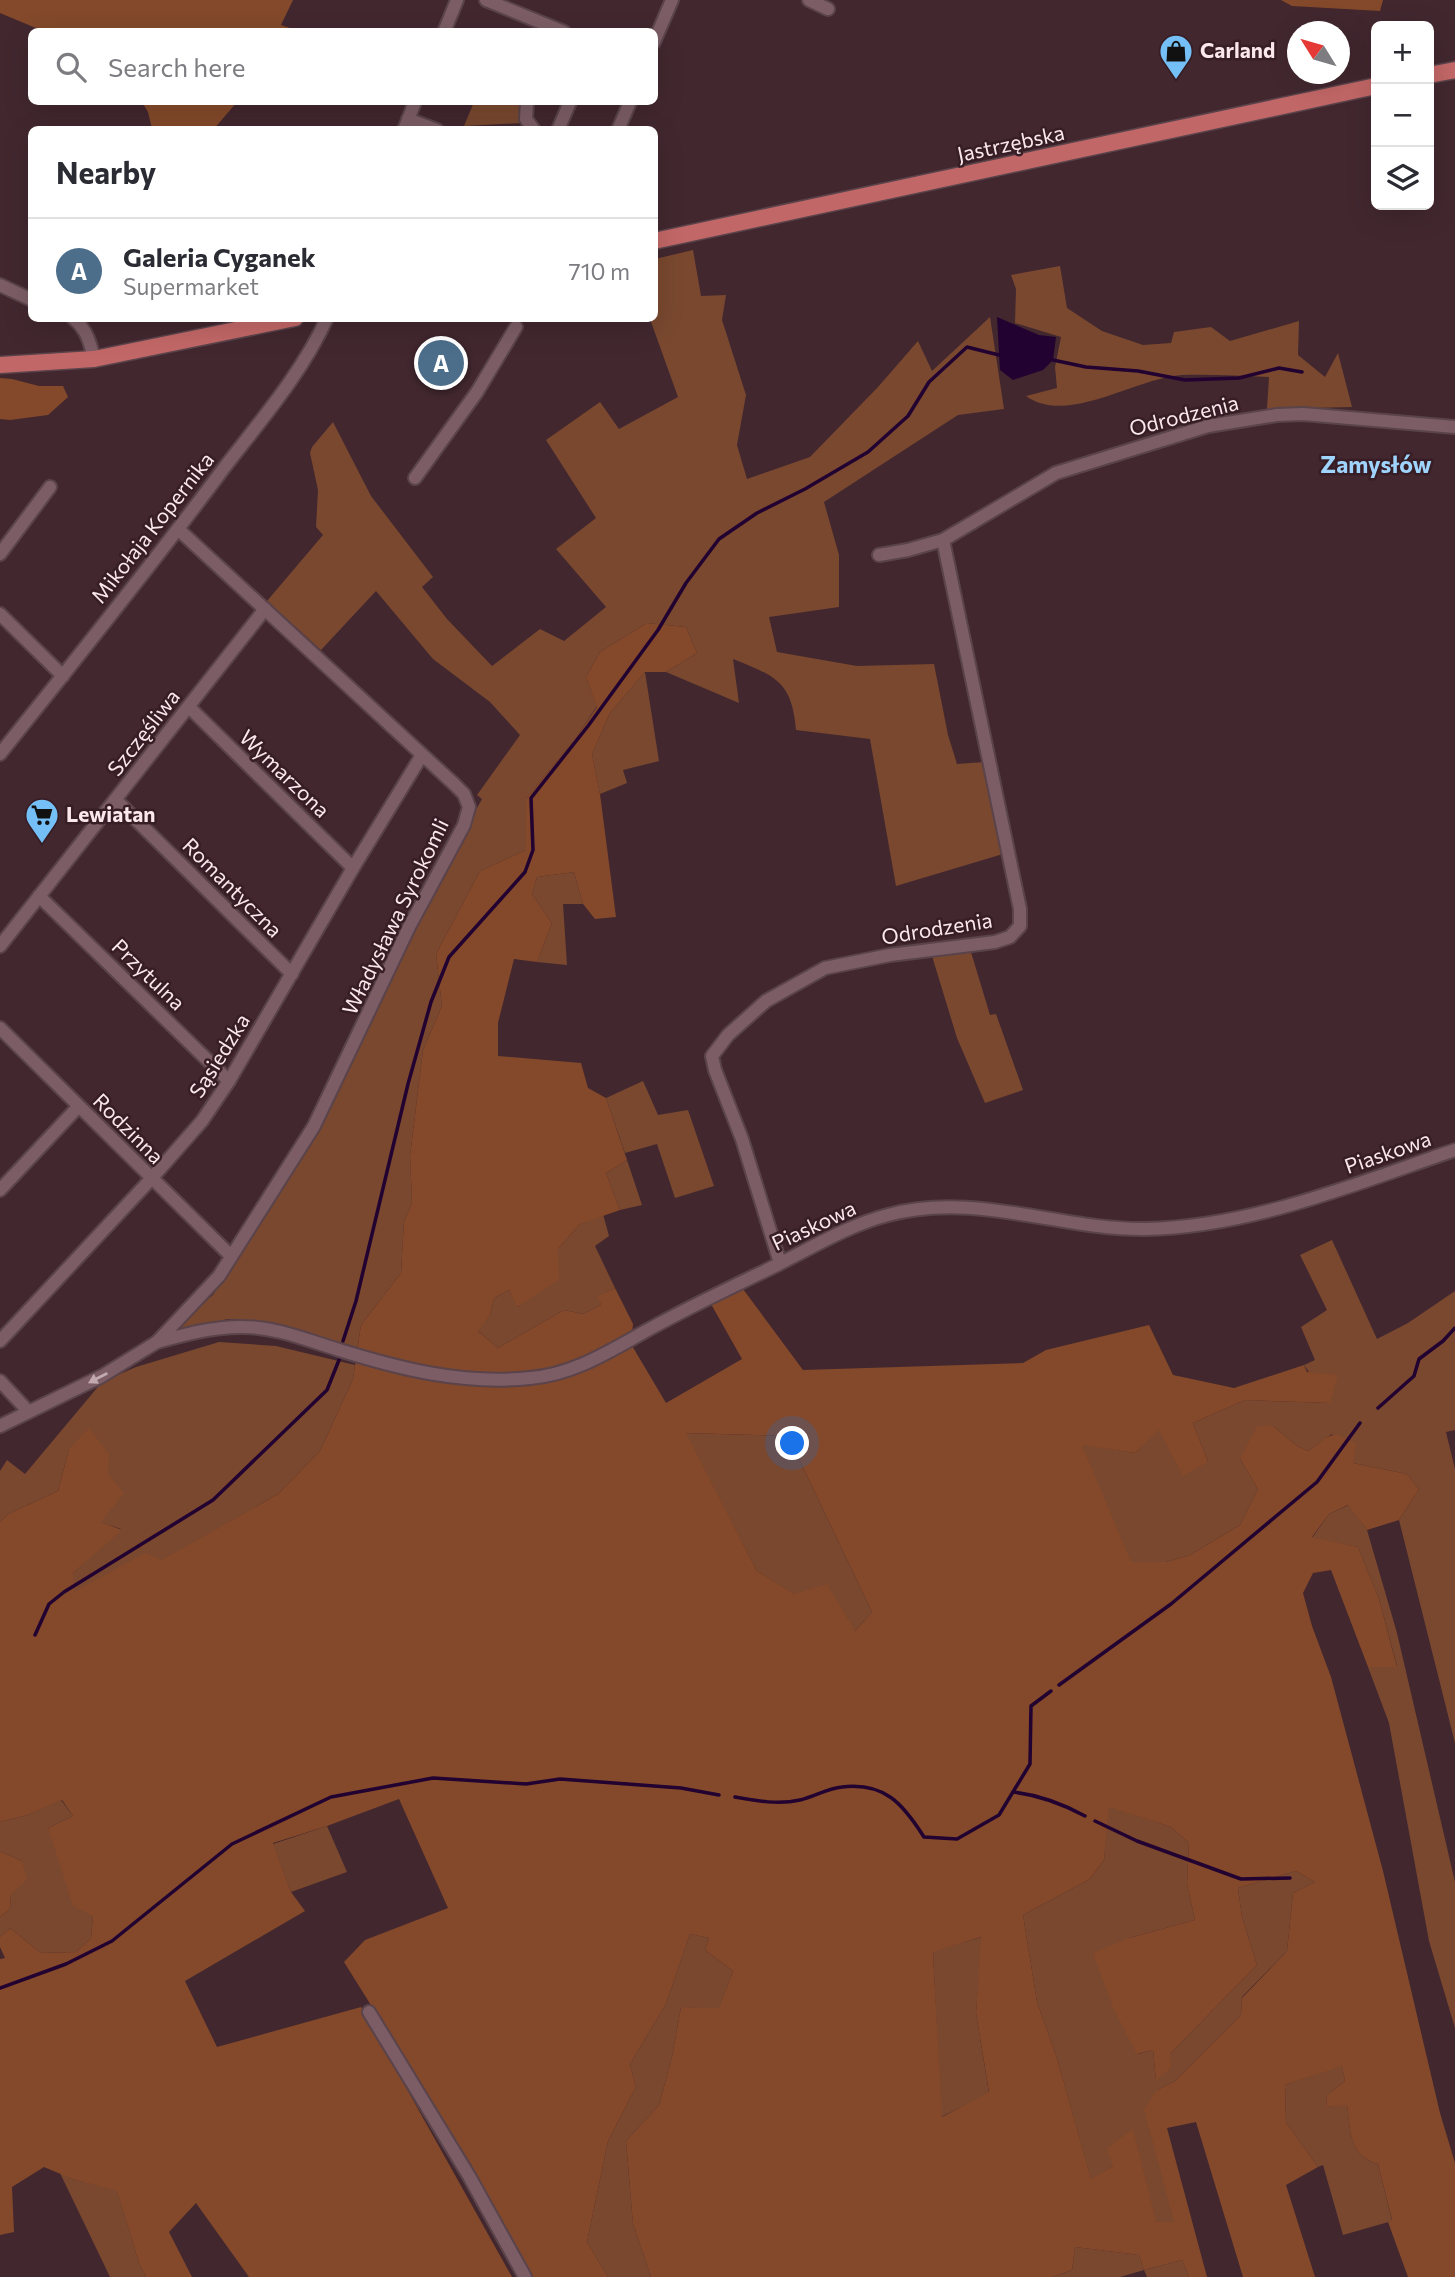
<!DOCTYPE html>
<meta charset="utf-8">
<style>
:root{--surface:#fff;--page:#f2f2f3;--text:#2b2b33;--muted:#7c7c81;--line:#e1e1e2;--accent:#4c6e8b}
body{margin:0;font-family:Commissioner,sans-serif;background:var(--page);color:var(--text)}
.controls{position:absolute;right:21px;top:21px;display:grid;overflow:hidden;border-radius:10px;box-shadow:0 7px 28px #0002}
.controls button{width:63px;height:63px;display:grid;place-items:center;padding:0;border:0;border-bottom:2px solid var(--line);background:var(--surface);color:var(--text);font:35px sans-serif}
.compass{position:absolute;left:1287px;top:21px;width:63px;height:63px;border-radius:50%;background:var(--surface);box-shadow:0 7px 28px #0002;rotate:307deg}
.you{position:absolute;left:793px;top:1444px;width:24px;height:24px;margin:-18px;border:5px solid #fff;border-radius:50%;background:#1a73e8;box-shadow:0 0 0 10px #1a73e833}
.badge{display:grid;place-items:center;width:46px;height:46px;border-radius:50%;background:var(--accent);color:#fff;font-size:23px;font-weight:700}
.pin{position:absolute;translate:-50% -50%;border:4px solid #fff;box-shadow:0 2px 7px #0006}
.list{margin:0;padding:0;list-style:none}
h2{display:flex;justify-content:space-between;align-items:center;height:91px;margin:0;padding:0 28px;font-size:30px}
h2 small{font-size:23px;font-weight:400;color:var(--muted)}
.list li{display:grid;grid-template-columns:46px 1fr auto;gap:21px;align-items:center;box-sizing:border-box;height:105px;padding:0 28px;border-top:2px solid var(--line)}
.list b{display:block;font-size:26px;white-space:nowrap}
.list p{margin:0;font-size:23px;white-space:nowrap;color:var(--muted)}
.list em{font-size:23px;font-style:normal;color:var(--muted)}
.icon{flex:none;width:38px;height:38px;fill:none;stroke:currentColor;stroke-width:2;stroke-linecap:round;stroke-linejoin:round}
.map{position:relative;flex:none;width:1455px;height:2277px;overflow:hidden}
.search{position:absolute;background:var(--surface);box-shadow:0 7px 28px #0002;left:28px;top:28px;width:630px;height:77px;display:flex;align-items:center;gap:18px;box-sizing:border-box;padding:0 24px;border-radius:10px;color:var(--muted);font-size:26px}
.panel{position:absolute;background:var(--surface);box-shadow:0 7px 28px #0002;left:28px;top:126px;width:630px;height:196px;border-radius:10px}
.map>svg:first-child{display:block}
.green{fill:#79482f}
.forest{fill:#83492a;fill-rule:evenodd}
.water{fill:#220231}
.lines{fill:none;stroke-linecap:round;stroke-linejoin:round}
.stream{stroke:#220231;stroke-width:3.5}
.minor-casing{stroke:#5a434a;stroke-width:16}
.major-casing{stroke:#5a434a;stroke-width:19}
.minor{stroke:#7c5d66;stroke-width:12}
.major{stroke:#c26767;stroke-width:16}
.oneway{fill:#c2a9b0}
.labels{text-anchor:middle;stroke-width:5;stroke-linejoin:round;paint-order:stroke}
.poi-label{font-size:21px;font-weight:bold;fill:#fbe8ed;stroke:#371d25;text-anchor:start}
.street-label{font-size:21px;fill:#fbe8ed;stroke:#371d25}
.neighbourhood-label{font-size:23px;font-weight:bold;fill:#9ed4fd;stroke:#371d25}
</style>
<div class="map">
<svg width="1455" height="2277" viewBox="0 0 1455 2277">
<rect width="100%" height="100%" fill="#42272f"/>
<g class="green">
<path d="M 474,102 L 520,102 L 521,123 L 464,126 Z"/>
<path d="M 693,250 L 701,296 L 726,295 L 722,320 L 746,395 L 737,445 L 747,479 L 810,457 L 878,387 L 918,341 L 932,371 L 990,317 L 1004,409 L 958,415 L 824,502 L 839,555 L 839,607 L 769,617 L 777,652 L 857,666 L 934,664 L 948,735 L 957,764 L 984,762 L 1003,854 L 896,886 L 870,739 L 796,730 C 792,681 775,676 733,659 L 739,703 L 666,672 L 697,653 L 686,627 L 647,623 L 600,652 L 586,677 L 597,706 L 576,738 L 526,799 L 526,850 L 480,871 L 436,954 L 442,1006 L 423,1050 L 410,1156 L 412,1202 L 404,1222 L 401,1273 L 361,1325 L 357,1351 L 268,1322 L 228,1319 L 174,1331 L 174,1327 L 213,1295 L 323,1120 L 421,910 L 482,799 L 477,795 L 520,735 L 490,702 L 433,659 L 376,591 L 321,650 L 267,601 L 323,535 L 316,527 L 318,490 L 310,453 L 312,447 L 333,422 L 371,496 L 433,577 L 422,587 L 447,619 L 492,666 L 540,629 L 564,641 L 606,607 L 556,549 L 596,518 L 546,440 L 600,402 L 619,429 L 678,397 L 650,319 L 654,318 L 655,259 Z"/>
<path d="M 1060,266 L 1067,308 L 1102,331 L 1143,345 L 1171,343 L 1174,332 L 1211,327 L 1230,341 L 1299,321 L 1298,355 L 1325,377 L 1338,353 L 1352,407 L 1267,409 L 1269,377 C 1240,376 1211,374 1182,375 C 1135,378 1067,426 1026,396 L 1057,388 L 1055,367 L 1061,337 L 1015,323 L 1016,289 L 1011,275 Z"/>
<path d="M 645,672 L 659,761 L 623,770 L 627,783 L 600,794 L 592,754 L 610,713 Z"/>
<path d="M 574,872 L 583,904 L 563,904 L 567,965 L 537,962 L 552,923 L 532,894 L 537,877 Z"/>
<path d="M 971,952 L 990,1015 L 996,1014 L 1023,1090 L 985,1103 L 957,1038 L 932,956 Z"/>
<path d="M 643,1081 L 658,1115 L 688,1110 L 714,1186 L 675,1198 L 657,1144 L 625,1153 L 606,1098 Z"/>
<path d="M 627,1160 L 642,1205 L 620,1210 L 606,1173 Z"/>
<path d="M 603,1214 L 609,1236 L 595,1246 L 615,1288 L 599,1296 L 601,1305 L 583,1314 L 564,1310 L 498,1348 L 477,1330 L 490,1315 L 494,1298 L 509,1290 L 518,1307 L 558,1249 L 580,1224 Z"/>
<path d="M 1332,1240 L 1377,1339 L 1408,1323 L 1455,1291 L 1455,1430 L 1446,1432 L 1455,1469 L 1455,1743 L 1399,1520 L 1419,1489 L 1407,1474 L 1353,1463 L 1332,1434 L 1308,1451 L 1297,1446 L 1272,1425 L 1240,1459 L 1258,1489 L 1240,1525 L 1190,1555 L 1166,1562 L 1130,1562 L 1081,1444 L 1135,1453 L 1159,1429 L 1208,1462 L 1193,1423 L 1245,1400 L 1330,1403 L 1304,1365 L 1315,1360 L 1301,1327 L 1327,1310 L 1300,1255 Z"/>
<path d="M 219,1342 L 276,1346 L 355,1365 L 353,1379 L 320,1451 L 278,1494 L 162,1561 L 154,1557 L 52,1631 L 73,1573 L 121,1529 L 100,1522 L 69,1449 L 58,1491 L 8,1514 L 0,1522 L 0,1471 L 7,1460 L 25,1474 L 102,1382 L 136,1367 Z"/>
<path d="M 685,1433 L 788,1436 L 872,1612 L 854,1632 L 757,1571 Z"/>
<path d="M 1349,1505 L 1367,1530 L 1397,1633 L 1455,1882 L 1455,2028 L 1429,1941 L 1389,1723 L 1368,1667 L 1397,1666 L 1379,1599 L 1358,1547 L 1312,1538 L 1329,1514 Z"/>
<path d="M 61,1800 L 73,1816 L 48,1828 L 93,1916 L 91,1938 L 76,1952 L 41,1953 L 10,1928 L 0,1937 L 0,1917 L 10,1909 L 11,1894 L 22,1861 L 0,1851 L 0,1822 L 28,1815 Z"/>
<path d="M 1108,1806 L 1171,1827 L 1189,1843 L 1187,1884 L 1195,1920 L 1129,1938 L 1138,2054 L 1153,2050 L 1156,2080 L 1170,2054 L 1257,1965 L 1242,1917 L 1238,1888 L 1296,1871 L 1315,1882 L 1293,1893 L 1287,1951 L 1242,1997 L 1241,2015 L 1175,2081 L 1157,2090 L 1175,2222 L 1156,2222 L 1113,2166 L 1091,2180 L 1057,2058 L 1037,2002 L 1023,1915 L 1090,1879 L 1104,1860 Z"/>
<path d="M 327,1826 L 347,1872 L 291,1892 L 273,1844 Z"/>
<path d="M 690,1934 L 709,1938 L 705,1950 L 733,1971 L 719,2009 L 681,2007 L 672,2057 L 659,2105 L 626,2141 L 633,2224 L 651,2277 L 608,2277 L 587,2242 L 608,2141 L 636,2087 L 630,2064 L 666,2004 Z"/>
<path d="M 982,1937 L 976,2013 L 989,2093 L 941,2117 L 933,1951 Z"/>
<path d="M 1342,2065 L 1345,2081 L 1327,2095 L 1326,2107 L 1347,2104 C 1351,2131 1348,2155 1378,2164 L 1392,2221 L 1343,2235 L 1323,2165 L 1318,2167 L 1286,2122 L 1285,2085 Z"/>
<path d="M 60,2173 L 75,2180 L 117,2190 L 139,2263 L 146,2277 L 110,2277 Z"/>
<path d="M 1075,2247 L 1139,2255 L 1144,2270 L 1182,2260 L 1189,2277 L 1147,2277 L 1144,2270 L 1120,2277 L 1052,2277 L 1072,2270 Z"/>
</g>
<g class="forest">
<path d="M 0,0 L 293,0 L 281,25 L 299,31 L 43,31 L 0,13 Z"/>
<path d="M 1281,0 L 1383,0 L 1380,11 L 1292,6 Z"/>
<path d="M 142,102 L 237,102 L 213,130 L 152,129 L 148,112 Z"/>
<path d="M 0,378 L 12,379 L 39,386 L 63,386 L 68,397 L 48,415 L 10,420 L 0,419 Z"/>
<path d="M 647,623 L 686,627 L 697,653 L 666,672 L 645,672 L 610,713 L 592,754 L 600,794 L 616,917 L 595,919 L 583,904 L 574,872 L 537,877 L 532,894 L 552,923 L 537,962 L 514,959 L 498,1023 L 498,1056 L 581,1063 L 588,1088 L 606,1098 L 627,1160 L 606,1173 L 620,1210 L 580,1224 L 558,1249 L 559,1280 L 517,1307 L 509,1290 L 494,1298 L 490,1315 L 478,1331 L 498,1348 L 564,1310 L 583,1314 L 601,1305 L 598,1296 L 615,1288 L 633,1324 L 631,1344 L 666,1403 L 742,1359 L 711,1304 L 743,1289 L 803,1370 L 1023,1363 L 1046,1350 L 1149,1325 L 1173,1375 L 1234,1388 L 1304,1365 L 1307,1372 L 1338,1375 L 1330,1403 L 1245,1400 L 1193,1423 L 1208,1462 L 1183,1476 L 1159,1430 L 1135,1453 L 1082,1445 L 1131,1562 L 1166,1562 L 1190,1555 L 1240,1525 L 1258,1489 L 1240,1459 L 1257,1426 L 1272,1425 L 1297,1446 L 1308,1451 C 1331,1435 1330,1428 1356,1444 L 1353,1463 L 1407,1474 L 1419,1489 L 1399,1520 L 1367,1530 L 1348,1505 L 1329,1514 L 1312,1537 L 1358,1547 L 1379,1599 L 1397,1667 L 1368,1667 L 1331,1570 L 1313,1573 L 1303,1593 L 1312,1626 L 1331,1677 L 1383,1871 L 1440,2113 L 1455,2163 L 1455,2277 L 1408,2277 L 1388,2222 L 1392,2220 L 1378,2164 C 1348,2155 1351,2131 1347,2105 L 1326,2107 L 1327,2095 L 1345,2081 L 1342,2066 L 1285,2085 L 1286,2122 L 1318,2167 L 1286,2185 L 1315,2277 L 1243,2277 L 1196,2122 L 1167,2128 L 1207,2277 L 1189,2277 L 1182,2260 L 1144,2270 L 1139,2255 L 1075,2247 L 1072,2270 L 1052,2277 L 651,2277 L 633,2224 L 626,2141 L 659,2105 L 672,2057 L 681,2007 L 719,2008 L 733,1971 L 705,1950 L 709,1938 L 690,1934 L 666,2004 L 630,2064 L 636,2087 L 608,2141 L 587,2242 L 608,2277 L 531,2277 L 424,2090 L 344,1962 L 365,1940 L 448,1908 L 399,1799 L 327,1826 L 273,1843 L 291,1892 L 305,1911 L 185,1981 L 217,2047 L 361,2007 L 512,2277 L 249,2277 L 196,2203 L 169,2232 L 192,2277 L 146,2277 L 139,2263 L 117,2191 L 75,2180 L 44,2167 L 12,2187 L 14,2232 L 0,2235 L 0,1959 L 5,1958 L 0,1947 L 0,1937 L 10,1928 L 41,1953 L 76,1952 L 91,1938 L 93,1916 L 73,1906 L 48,1828 L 73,1816 L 62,1800 L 28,1815 L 0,1822 L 0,1522 L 8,1514 L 58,1491 L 69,1449 L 89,1428 L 109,1454 L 108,1474 L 124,1493 L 101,1522 L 122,1530 L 73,1573 L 74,1592 L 145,1553 L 162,1560 L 278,1494 L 320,1451 L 353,1379 L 361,1325 L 401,1273 L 404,1222 L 412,1202 L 410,1156 L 423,1050 L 442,1006 L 436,954 L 480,871 L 526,850 L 526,799 L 576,738 L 597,707 L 586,677 L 600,652 ZM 686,1433 L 788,1436 L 872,1612 L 855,1631 L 827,1584 L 794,1594 L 757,1571 ZM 1109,1807 L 1171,1827 L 1189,1843 L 1187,1884 L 1195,1920 L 1129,1938 L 1093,1953 L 1114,2010 L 1137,2054 L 1153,2050 L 1156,2081 L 1171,2068 L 1170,2054 L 1257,1965 L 1242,1917 L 1238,1888 L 1296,1871 L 1315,1882 L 1293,1893 L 1287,1951 L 1242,1998 L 1241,2015 L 1175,2081 L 1157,2090 L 1144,2109 L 1174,2222 L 1156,2222 L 1133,2129 L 1107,2148 L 1113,2166 L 1091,2179 L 1057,2058 L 1037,2002 L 1023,1915 L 1090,1879 L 1104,1860 ZM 981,1937 L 976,2013 L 989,2092 L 942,2117 L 933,1952 Z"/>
<path d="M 0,1851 L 22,1861 L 27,1880 L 11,1894 L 10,1909 L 0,1917 Z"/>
</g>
<path class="water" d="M 997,317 L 1039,335 L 1056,337 L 1053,360 L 1043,370 L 1013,380 L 1000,370 Z"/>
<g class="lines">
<g class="stream">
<path d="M 1053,360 L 1086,367 L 1138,371 L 1185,380 L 1239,378 L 1279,368 L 1302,372"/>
<path d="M 343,1341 L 356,1301 L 408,1084 L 431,1002 L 449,957 L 525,872 L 533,850 L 531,798 L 588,726 L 658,630 L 686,583 L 719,539 L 757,513 L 805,489 L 868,452 L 908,416 L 929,382 L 967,347 L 999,355"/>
<path d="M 1378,1408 L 1414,1376 L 1419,1359 L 1443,1341 L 1455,1328"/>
<path d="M 35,1635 L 49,1604 L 64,1592 L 213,1500 L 327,1390 L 339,1360"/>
<path d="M 1059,1685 L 1171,1604 L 1317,1482 L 1360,1423"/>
<path d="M 1013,1792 C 1039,1795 1061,1803 1085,1816"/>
<path d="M 735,1797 C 757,1801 779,1805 800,1800 C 814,1797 828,1788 842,1787 C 885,1782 903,1804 924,1837 L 957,1839 L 999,1815 L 1030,1764 L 1031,1706 L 1051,1691"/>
<path d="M 1095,1821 L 1137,1841 L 1241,1879 L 1290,1878"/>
<path d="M 0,1988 L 66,1964 L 112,1941 L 232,1844 L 331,1797 L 433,1778 L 526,1784 L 560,1779 L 681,1788 L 719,1795"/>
</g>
<defs>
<g id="minor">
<path d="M 486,0 L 564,32"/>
<path d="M 809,0 L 828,9"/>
<path d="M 444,32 L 457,0"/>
<path d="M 654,42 L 672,0"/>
<path d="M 527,102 L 526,119 L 534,130"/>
<path d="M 408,119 L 437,130"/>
<path d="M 404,130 L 415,102"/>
<path d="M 558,130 L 570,102"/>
<path d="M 618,130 L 630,102"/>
<path d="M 0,285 L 32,300"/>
<path d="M 73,318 C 87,330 90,342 94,359"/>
<path d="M 415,478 L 477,392 L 516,327"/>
<path d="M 0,554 L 50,487"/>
<path d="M 879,555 L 908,550 L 943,540 L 1056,473 L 1208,426 L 1277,415 L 1303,414 L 1455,427"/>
<path d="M 0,614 L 63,676"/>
<path d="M 189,707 L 353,868"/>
<path d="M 0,754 C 76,659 152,565 224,468 C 261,420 302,373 327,318"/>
<path d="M 116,800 L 292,974"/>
<path d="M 39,896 L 229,1081"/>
<path d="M 0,946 L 265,609"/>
<path d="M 0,1028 L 231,1256"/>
<path d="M 0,1190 L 78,1107"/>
<path d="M 780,1263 L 742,1139 L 715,1070 L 712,1056 L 728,1035 L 766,1001 L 825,968 L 890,955 L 995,942 L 1010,937 L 1020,926 L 1020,909 L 943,540"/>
<path d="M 0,1341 L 151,1179 L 202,1121 L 229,1081 L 353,868 L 422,755"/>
<path d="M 157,1342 C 184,1335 215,1326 244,1327 C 275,1327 307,1340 336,1349 C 400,1369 463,1385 530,1378 C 577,1374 614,1348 655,1326 C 695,1304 736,1285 777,1265 C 813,1247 849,1225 888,1215 C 974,1191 1060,1230 1145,1229 C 1252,1227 1355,1184 1455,1150"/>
<path d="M 0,1381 L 28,1411"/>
<path d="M 0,1426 L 102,1376 L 157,1342 L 219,1276 L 314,1126 L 409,927 L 464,825 L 469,807 L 464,794 L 454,784 L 178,529"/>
<path d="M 369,2012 L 469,2176 L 525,2277"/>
</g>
<g id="major">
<path d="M 1429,75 L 1455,70"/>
<path d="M 654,241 L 1376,86"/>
<path d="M 0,365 L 94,359 L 295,318"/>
</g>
</defs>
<use href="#minor" class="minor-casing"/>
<use href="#major" class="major-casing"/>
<use href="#minor" class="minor"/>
<use href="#major" class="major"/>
</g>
<defs><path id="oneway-solid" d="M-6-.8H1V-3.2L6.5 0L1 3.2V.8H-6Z" transform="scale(1.75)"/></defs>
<use class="oneway" href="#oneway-solid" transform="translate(98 1378) rotate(153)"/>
<defs>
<symbol id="shop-pin" viewBox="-11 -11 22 30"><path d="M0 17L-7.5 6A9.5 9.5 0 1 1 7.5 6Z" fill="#74c0f6" stroke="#371d25"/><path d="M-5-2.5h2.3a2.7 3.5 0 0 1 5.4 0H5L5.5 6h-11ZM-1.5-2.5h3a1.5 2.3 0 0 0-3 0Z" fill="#111"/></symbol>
<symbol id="supermarket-pin" viewBox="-11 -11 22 30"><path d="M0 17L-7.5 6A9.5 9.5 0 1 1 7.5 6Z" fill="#74c0f6" stroke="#371d25"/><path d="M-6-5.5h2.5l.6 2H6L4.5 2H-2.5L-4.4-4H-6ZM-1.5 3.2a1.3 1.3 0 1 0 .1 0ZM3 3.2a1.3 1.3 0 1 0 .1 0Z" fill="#111"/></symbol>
</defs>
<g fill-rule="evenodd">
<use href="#shop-pin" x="1157" y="32" width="38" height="52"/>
<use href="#supermarket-pin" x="23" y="796" width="38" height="52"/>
</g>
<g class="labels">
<g class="poi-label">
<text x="1200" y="58">Carland</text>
<text x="66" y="822">Lewiatan</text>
</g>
<g class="street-label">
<text transform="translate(1011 144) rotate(-12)" y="7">Jastrzębska</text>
<text transform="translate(1184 416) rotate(-14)" y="7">Odrodzenia</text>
<text transform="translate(153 528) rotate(-52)" y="7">Mikołaja Kopernika</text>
<text transform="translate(144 733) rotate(-52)" y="7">Szczęśliwa</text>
<text transform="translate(284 774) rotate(44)" y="7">Wymarzona</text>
<text transform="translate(232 888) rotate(45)" y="7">Romantyczna</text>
<text transform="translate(396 917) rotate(-64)" y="7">Władysława Syrokomli</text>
<text transform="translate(937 929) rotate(-9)" y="7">Odrodzenia</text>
<text transform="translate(148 975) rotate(44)" y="7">Przytulna</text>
<text transform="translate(220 1056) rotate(-58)" y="7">Sąsiedzka</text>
<text transform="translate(128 1129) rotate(45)" y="7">Rodzinna</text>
<text transform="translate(1388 1153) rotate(-19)" y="7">Piaskowa</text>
<text transform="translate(814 1226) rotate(-25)" y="7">Piaskowa</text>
</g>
<g class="neighbourhood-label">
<text x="1376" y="473">Zamysłów</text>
</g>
</g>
</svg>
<div class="controls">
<button>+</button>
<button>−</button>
<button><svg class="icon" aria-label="layers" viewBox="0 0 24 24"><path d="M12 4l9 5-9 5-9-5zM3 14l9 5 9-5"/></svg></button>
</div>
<svg class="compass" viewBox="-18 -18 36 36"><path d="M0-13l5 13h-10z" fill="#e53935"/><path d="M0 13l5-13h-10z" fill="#7c7c81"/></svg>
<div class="you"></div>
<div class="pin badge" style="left:441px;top:363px">A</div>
<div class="search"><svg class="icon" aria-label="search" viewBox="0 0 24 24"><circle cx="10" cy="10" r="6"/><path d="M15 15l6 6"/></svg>Search here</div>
<section class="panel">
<h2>Nearby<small></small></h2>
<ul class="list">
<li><span class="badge">A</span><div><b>Galeria Cyganek</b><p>Supermarket</p></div><em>710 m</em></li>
</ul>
</section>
</div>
